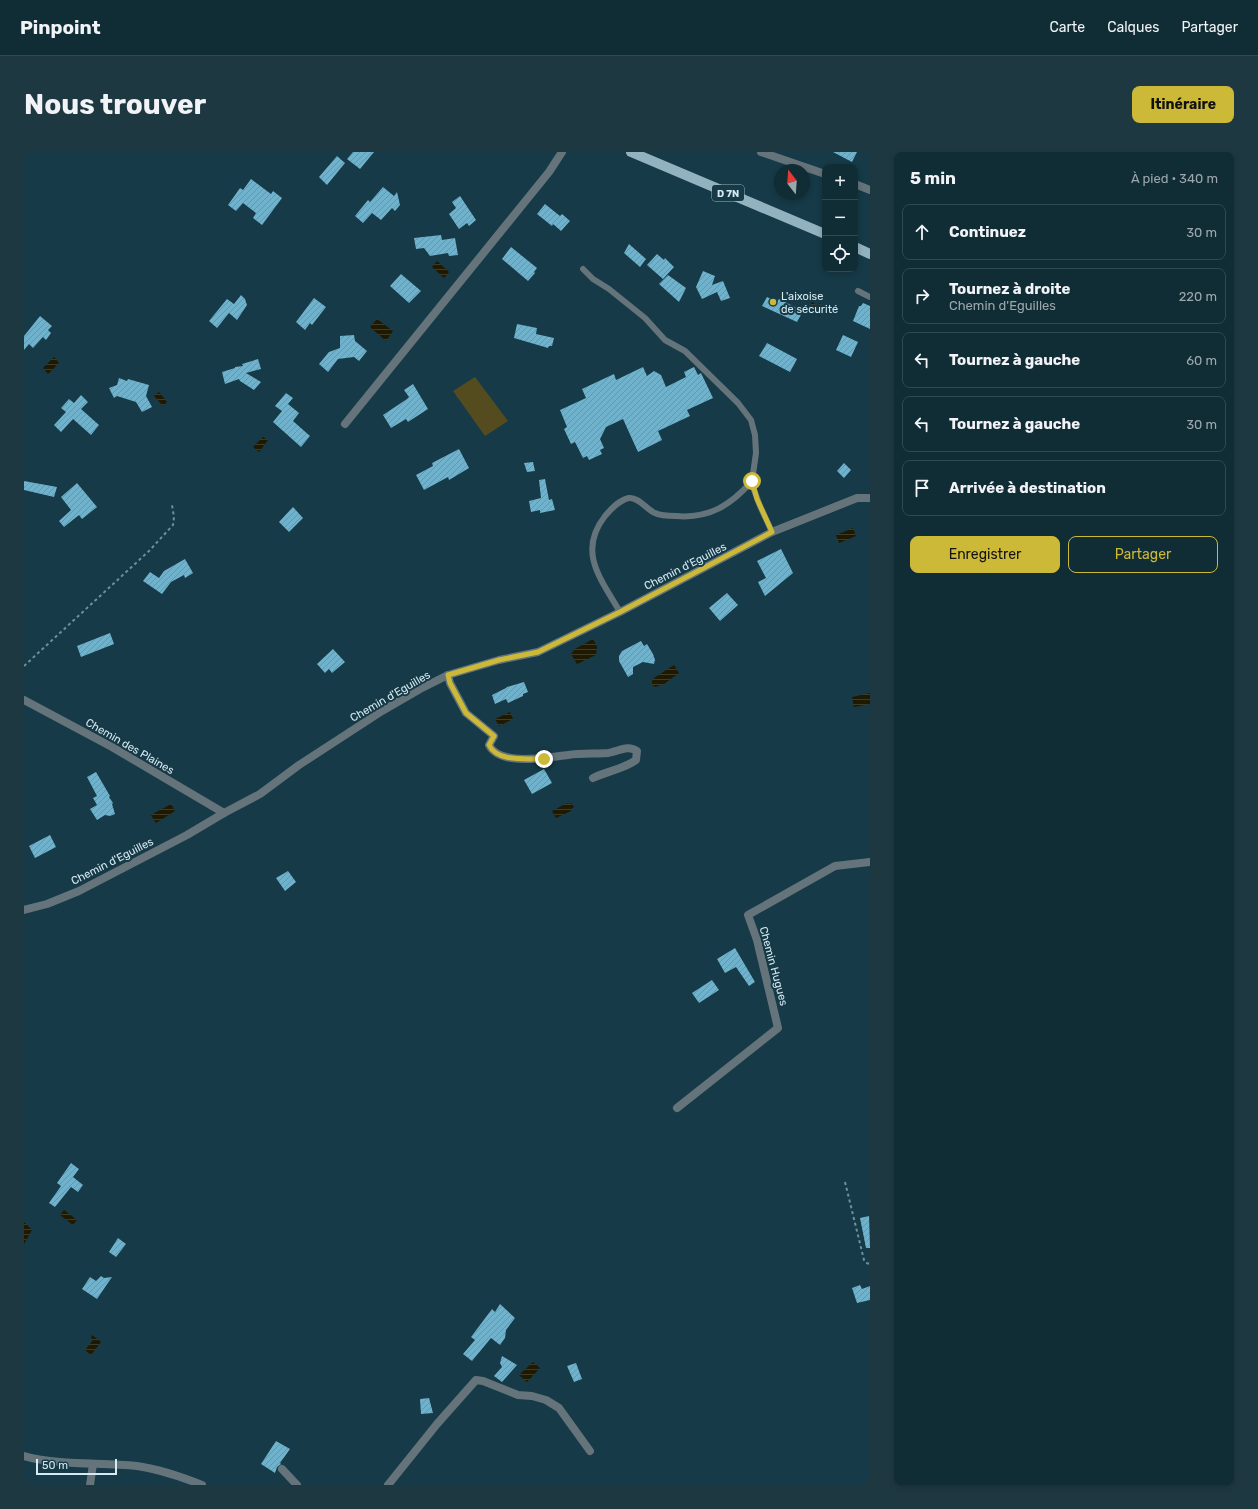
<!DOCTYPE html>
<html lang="fr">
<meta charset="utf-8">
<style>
:root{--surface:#102c35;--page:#1e3841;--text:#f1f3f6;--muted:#9ca7ad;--line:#304850;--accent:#cdb938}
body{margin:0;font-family:Rubik,sans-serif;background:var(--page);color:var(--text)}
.controls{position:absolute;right:12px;top:12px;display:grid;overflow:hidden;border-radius:8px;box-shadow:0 2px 6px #0003}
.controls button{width:36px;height:36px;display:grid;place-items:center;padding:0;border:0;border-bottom:1px solid var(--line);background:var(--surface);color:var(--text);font:20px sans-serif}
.compass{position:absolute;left:750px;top:12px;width:36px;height:36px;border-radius:50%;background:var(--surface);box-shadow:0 2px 6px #0003;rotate:343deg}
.scale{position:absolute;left:12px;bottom:10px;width:81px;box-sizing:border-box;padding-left:4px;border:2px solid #d7eaf2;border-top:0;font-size:11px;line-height:14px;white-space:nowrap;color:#d7eaf2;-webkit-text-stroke:3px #163a47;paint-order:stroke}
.stop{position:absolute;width:12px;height:12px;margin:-9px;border:3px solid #cdb938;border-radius:50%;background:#fff}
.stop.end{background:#cdb938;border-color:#fff;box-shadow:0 1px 4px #0008}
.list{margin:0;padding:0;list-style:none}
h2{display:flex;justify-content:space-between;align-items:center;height:52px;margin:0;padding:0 16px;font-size:17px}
h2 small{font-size:13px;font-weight:400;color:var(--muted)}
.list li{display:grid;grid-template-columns:26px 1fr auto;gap:12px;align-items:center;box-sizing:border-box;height:56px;margin:0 8px 8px;padding:0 8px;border:1px solid var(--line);border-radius:8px}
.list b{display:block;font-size:15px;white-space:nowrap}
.list p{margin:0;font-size:13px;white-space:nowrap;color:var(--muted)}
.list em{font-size:13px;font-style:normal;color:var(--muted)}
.actions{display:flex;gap:8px;padding:12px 16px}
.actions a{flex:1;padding:9px 0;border:1px solid var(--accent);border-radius:8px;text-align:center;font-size:14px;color:var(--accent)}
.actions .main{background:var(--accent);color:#111}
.icon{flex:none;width:22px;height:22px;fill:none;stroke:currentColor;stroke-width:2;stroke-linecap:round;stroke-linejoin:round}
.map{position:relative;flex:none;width:846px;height:1333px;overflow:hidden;border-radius:8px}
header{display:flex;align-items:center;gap:24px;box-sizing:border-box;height:56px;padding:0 20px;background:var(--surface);border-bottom:1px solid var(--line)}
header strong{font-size:19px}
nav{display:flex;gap:22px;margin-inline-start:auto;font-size:14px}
.intro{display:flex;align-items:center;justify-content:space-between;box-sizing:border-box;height:96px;padding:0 24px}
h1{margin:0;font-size:28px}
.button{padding:10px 18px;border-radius:8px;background:var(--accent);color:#111;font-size:14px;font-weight:700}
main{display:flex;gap:24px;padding:0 24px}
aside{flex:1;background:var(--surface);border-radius:8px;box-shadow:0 2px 6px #0003}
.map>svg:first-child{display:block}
.grass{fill:#544c1f}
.water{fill:url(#water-rules)}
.building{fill:url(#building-hatch)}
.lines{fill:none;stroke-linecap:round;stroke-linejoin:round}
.path{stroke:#738f9a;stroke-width:2;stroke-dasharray:3 3;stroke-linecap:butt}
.service{stroke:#65747b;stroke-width:6}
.minor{stroke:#65747b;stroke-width:8}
.primary{stroke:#92b2bf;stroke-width:10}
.route{stroke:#cdb938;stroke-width:5}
.poi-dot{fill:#cdb938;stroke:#163a47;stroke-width:1.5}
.labels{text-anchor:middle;stroke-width:4;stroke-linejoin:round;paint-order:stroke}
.shield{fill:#163a47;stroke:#9db5bf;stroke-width:1}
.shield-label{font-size:10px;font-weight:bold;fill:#d7eaf2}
.poi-label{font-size:11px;fill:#d7eaf2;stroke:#163a47;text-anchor:start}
.street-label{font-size:11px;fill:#d7eaf2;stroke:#163a47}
</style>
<header>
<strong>Pinpoint</strong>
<nav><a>Carte</a><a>Calques</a><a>Partager</a></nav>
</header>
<div class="intro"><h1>Nous trouver</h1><a class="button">Itinéraire</a></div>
<main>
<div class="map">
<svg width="846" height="1333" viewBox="0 0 846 1333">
<defs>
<pattern id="water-rules" width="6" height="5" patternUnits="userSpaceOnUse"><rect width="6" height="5" fill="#1e1900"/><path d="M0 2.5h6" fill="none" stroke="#3e3b26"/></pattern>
<pattern id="building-hatch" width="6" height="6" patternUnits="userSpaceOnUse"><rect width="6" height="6" fill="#70b2cb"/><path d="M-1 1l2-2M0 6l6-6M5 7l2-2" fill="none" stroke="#6497aa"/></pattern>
</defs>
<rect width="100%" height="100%" fill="#163a47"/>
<path class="grass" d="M 451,225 L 484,269 L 461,284 L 429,239 Z"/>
<g class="water">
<path d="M 413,109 L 425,120 L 420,126 L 408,115 Z"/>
<path d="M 788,150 L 794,154 L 795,151 L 801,154 L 798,162 L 795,164 L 785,156 Z"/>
<path d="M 353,167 L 369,179 L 362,189 L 346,175 Z"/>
<path d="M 30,205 L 35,211 L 24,222 L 19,216 Z"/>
<path d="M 135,240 L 143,250 L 139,254 L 130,244 Z"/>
<path d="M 239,285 L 244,288 L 235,300 L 229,295 Z"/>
<path d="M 829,376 L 832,384 L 815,391 L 812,383 Z"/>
<path d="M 569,487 L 573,494 L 572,503 L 553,512 L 547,502 L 551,497 Z"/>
<path d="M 650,513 L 655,521 L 640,532 L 631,535 L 628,533 L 628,529 L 630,526 Z"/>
<path d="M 846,541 L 846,552 L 830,555 L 828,545 Z"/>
<path d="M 486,560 L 489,567 L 475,574 L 471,567 Z"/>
<path d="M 543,651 L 544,652 L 548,651 L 550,655 L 547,657 L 547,659 L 532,666 L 528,659 Z"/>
<path d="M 147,652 L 151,659 L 132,671 L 127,663 Z"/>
<path d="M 40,1058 L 53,1068 L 49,1073 L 36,1063 Z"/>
<path d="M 0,1070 L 8,1078 L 0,1092 Z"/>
<path d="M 68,1183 L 77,1190 L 67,1203 L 61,1198 L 69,1188 L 67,1186 Z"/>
<path d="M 509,1210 L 516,1216 L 503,1230 L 495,1223 Z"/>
</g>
<g class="building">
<path d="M 329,0 L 350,0 L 336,17 L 323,7 Z"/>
<path d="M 809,0 L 833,0 L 828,10 Z"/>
<path d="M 313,4 L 321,11 L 303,33 L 295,25 Z"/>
<path d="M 227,27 L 247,42 L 249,39 L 258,46 L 238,73 L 229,66 L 232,61 L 219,51 L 212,59 L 204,53 L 216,36 L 219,38 Z"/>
<path d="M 359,35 L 370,44 L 373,40 L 376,53 L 371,59 L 368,56 L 357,68 L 348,61 L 339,71 L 331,64 L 344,48 L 346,50 Z"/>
<path d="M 436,44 L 452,68 L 445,74 L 443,71 L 435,77 L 425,62 L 432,56 L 428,50 Z"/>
<path d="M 521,52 L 536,64 L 538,62 L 546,69 L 537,79 L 529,72 L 528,74 L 513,62 Z"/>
<path d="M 417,83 L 418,88 L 431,86 L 434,103 L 425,104 L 424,101 L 406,104 L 400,96 L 392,97 L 390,86 Z"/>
<path d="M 605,92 L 622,107 L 616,115 L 600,101 Z"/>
<path d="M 487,95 L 513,116 L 510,120 L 511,121 L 504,129 L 478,107 Z"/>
<path d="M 633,102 L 640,108 L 641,106 L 650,115 L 639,127 L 623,113 Z"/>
<path d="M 679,119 L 691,124 L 688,133 L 699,129 L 706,146 L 697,149 L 693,140 L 678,147 L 672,135 Z"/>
<path d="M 377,122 L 397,139 L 385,151 L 366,134 Z"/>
<path d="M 644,123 L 662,136 L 655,150 L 635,132 Z"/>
<path d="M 217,143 L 221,147 L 223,153 L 213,168 L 205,161 L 193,176 L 185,169 L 203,147 L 210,152 Z"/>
<path d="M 743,145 L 753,150 L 755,147 L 779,159 L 773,170 L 738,154 Z"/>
<path d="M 290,146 L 302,155 L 288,173 L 286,171 L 281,178 L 272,170 Z"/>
<path d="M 839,151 L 846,154 L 846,177 L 829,169 L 835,154 L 837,154 Z"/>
<path d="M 16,164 L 28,174 L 24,178 L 27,181 L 22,188 L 19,185 L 9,196 L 5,192 L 0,198 L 0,184 Z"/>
<path d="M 493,172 L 513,176 L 512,182 L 530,186 L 528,194 L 525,194 L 524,196 L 490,186 Z"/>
<path d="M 330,183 L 331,189 L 343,199 L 335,209 L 330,205 L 314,207 L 304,220 L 295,212 L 305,200 L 316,196 L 316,184 Z"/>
<path d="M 819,183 L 834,190 L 827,205 L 812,198 Z"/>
<path d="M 743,191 L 773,207 L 766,220 L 735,204 Z"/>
<path d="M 234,207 L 237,217 L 222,221 L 237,230 L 230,238 L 216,229 L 215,227 L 201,232 L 198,220 L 211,216 L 211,215 L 219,214 L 218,212 Z"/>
<path d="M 619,215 L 623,224 L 630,219 L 637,223 L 642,235 L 662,225 L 660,220 L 670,215 L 674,223 L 677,221 L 689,246 L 663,258 L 666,264 L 634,279 L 638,288 L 614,300 L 599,267 L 582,275 L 576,287 L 580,296 L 576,298 L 578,302 L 565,308 L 563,304 L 559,306 L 551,290 L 547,292 L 540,277 L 543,275 L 536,258 L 562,246 L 558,237 L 590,222 L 592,228 Z"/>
<path d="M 95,226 L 103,229 L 104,227 L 125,233 L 122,244 L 128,255 L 118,260 L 112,250 L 93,244 L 90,246 L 85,236 L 93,233 Z"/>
<path d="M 389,232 L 404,257 L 384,270 L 382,267 L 367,276 L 359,263 L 383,247 L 385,245 L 380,238 Z"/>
<path d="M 262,241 L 269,246 L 264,252 L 275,261 L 269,269 L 286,284 L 277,295 L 249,270 L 258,259 L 251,254 Z"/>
<path d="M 57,243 L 64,250 L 57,257 L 75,273 L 67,283 L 49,267 L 37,280 L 30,273 L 42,260 L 37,256 L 45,247 L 50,251 Z"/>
<path d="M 435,297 L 445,316 L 425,328 L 424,325 L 400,338 L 392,323 L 409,314 L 408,311 Z"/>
<path d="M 509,310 L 511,319 L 503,320 L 500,311 Z"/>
<path d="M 820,311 L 827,318 L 820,326 L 813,319 Z"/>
<path d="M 521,327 L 525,348 L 528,347 L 531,358 L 516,361 L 516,358 L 507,360 L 505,349 L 517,346 L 515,328 Z"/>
<path d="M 0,329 L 33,335 L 30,345 L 0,338 Z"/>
<path d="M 53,331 L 73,355 L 58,367 L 55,363 L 40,375 L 35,369 L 47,358 L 37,345 Z"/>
<path d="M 269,355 L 279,366 L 265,380 L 255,370 Z"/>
<path d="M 757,397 L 769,421 L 741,444 L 734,430 L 742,426 L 733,409 Z"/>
<path d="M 161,407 L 169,421 L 161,426 L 160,423 L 147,430 L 138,442 L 119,429 L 126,420 L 135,426 L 140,419 Z"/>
<path d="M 703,441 L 714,453 L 696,469 L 685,456 Z"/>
<path d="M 86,481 L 90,492 L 57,505 L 53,494 Z"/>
<path d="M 617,489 L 620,494 L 623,492 L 629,502 L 631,508 L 630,512 L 619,510 L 609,515 L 609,522 L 604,525 L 595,509 L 595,504 L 598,499 Z"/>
<path d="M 309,497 L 321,510 L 308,521 L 305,517 L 301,521 L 293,512 Z"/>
<path d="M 500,530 L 504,540 L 499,542 L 499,544 L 484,551 L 482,547 L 471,552 L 468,543 L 482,536 L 483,535 Z"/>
<path d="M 520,617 L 528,631 L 508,642 L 500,628 Z"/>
<path d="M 72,620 L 86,644 L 85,645 L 89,651 L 88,652 L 91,662 L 86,664 L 81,663 L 73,668 L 66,657 L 73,653 L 69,646 L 73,644 L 63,625 Z"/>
<path d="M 26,683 L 32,695 L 11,706 L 5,694 Z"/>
<path d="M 264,719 L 272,730 L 261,739 L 252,726 Z"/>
<path d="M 711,796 L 731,830 L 725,834 L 712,815 L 701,821 L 693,807 Z"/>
<path d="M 688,828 L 695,838 L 675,851 L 668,841 Z"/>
<path d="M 47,1011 L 55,1017 L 49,1025 L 59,1033 L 54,1040 L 47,1035 L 31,1055 L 25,1051 L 37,1034 L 33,1031 Z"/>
<path d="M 845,1064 L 846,1096 L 842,1096 L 836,1066 Z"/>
<path d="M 94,1086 L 102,1092 L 92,1105 L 85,1100 Z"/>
<path d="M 77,1124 L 80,1126 L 88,1125 L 73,1147 L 58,1137 L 66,1125 L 72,1129 Z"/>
<path d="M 836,1133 L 838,1137 L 846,1134 L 846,1148 L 833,1151 L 828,1136 Z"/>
<path d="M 476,1152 L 491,1166 L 482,1178 L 481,1186 L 476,1193 L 467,1186 L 448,1209 L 439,1202 L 451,1188 L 447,1185 L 468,1157 L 471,1160 Z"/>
<path d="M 478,1204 L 493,1213 L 478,1230 L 470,1224 L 478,1215 L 476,1211 Z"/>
<path d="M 552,1211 L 558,1227 L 550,1230 L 543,1214 Z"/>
<path d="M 405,1246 L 409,1261 L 397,1262 L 396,1247 Z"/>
<path d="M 252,1289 L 266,1297 L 256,1311 L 257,1312 L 253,1315 L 251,1321 L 237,1312 Z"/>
</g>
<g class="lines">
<g class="path">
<path d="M 0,514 L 125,399 L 149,373 L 150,365 L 148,353"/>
<path d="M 821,1030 L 840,1108 L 842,1111 L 846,1112"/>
</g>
<g class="service">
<path d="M 559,117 L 569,127 L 585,137 L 621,166 L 641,188 L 661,199 L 714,251 L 727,268 L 731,283 L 732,301 L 728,329 L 730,338 L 736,354 L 748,380"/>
<path d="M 834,139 L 846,145"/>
<path d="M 596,460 C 577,427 553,400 581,364 C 587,357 595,348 605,346 C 615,345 623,358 631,361 C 637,364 646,364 652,364 C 685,367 707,353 728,329"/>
</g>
<g class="minor">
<path d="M 737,0 L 801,22"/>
<path d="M 831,32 L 846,38"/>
<path d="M 321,272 L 525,20 L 538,0"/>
<path d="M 424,523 L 426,531 L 442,561 L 470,584 L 465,593 C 476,615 524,605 544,603 C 557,601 571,602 584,601 C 594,600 603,592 613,599 L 612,608 C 600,617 583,619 569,626"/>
<path d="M 0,548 L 88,595 L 200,661"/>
<path d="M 0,758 L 23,752 L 55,739 L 163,683 L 200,661 L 236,642 L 275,613 L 358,559 L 396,537 L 424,523 L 475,508 L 514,500 L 596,460 L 748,380 L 833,346 L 846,346"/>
<path d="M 653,956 L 754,876 L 733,788 L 724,763 L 811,714 L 846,710"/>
<path d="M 0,1304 C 37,1314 75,1310 113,1314 C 134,1317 158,1325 178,1333"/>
<path d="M 258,1317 L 273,1333"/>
<path d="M 66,1333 L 69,1312"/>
<path d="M 364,1333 L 413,1272 L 452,1228 L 459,1229 L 494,1243 L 508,1244 L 522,1248 L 535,1256 L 566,1299"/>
</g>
<g class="primary">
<path d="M 607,0 L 801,82"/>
<path d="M 831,95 L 846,102"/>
</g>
</g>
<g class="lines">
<path class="route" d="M 520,607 C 503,606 474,611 465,593 L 470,584 L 442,561 L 426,531 L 424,523 L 475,508 L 514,500 L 596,460 L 748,380 L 733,347 L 728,329"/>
</g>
<circle class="poi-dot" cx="749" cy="150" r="4"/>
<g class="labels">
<rect class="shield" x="688" y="33" width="32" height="16" rx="3"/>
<g class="shield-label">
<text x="704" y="45">D 7N</text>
</g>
<g class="poi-label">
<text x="757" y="148">L'aixoise<tspan x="757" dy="13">de sécurité</tspan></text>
</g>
<g class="street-label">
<text transform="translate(661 414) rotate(-27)" y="4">Chemin d'Eguilles</text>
<text transform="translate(366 544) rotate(-30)" y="4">Chemin d'Eguilles</text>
<text transform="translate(106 594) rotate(30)" y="4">Chemin des Plaines</text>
<text transform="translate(88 709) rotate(-27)" y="4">Chemin d'Eguilles</text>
<text transform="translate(750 814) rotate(75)" y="4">Chemin Hugues</text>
</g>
</g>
</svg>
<div class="controls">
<button>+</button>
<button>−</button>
<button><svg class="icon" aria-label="locate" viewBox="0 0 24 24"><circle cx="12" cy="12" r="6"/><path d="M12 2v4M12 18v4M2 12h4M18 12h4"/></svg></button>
</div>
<svg class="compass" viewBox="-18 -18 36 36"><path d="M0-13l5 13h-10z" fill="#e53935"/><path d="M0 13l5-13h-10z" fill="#9ca7ad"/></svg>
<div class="scale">50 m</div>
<div class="stop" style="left:728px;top:329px"></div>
<div class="stop end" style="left:520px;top:607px"></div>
</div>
<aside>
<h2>5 min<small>À pied · 340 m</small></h2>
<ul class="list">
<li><svg class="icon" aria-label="ahead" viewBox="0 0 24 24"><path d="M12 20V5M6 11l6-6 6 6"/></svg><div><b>Continuez</b></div><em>30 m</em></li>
<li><svg class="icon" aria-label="right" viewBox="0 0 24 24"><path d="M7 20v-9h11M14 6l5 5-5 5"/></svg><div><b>Tournez à droite</b><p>Chemin d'Eguilles</p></div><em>220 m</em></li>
<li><svg class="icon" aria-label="left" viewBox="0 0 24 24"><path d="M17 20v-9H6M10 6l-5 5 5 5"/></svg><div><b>Tournez à gauche</b></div><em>60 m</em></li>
<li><svg class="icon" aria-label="left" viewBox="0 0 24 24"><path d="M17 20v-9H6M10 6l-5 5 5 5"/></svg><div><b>Tournez à gauche</b></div><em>30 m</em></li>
<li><svg class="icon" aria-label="arrive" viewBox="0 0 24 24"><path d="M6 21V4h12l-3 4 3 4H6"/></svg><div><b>Arrivée à destination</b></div></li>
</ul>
<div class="actions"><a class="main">Enregistrer</a><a>Partager</a></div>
</aside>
</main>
